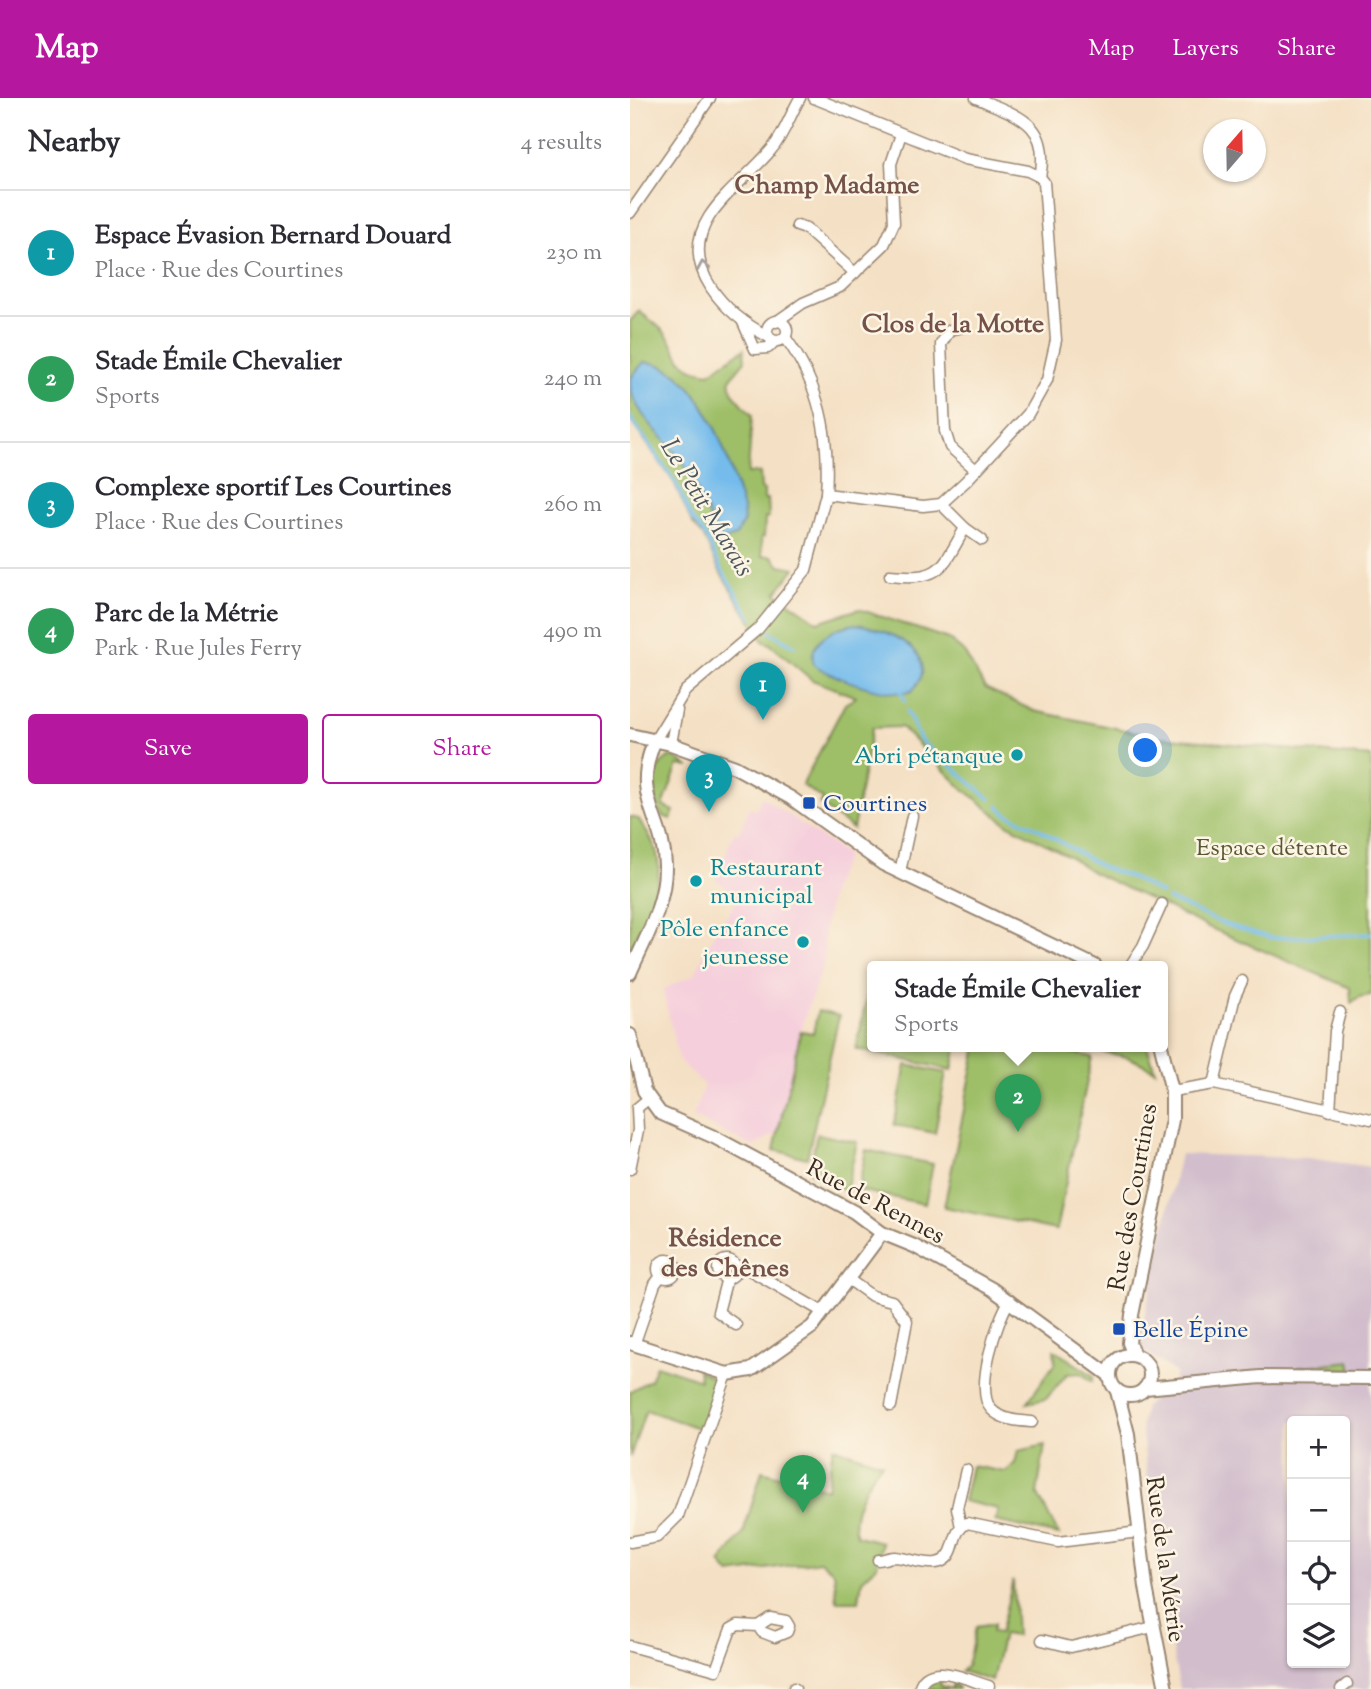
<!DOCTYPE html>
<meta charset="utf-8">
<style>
:root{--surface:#fff;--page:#f2f2f3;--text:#2b2b33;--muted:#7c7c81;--line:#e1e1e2;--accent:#b5179e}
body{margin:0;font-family:"Sorts Mill Goudy",serif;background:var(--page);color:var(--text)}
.controls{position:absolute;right:21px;bottom:21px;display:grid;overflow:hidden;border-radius:7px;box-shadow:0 2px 5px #0004}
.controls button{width:63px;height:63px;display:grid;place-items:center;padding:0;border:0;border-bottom:2px solid var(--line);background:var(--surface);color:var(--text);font:35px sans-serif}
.compass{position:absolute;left:573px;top:21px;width:63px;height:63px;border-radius:50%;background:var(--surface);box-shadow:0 2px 5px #0004;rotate:20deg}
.you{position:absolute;left:516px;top:653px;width:24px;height:24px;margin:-18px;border:5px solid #fff;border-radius:50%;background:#1a73e8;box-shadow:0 0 0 10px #1a73e833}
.badge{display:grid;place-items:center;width:46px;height:46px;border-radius:50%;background:var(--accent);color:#fff;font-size:23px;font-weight:700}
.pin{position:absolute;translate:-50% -58px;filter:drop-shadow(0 2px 4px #0008)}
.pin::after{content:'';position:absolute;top:37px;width:24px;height:21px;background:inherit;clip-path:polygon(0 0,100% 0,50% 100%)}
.popup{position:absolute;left:237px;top:863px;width:301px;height:91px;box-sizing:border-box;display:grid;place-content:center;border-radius:7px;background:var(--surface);filter:drop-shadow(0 2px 5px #0005);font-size:23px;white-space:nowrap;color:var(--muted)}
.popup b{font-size:26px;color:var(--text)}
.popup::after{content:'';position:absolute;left:50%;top:100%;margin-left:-14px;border:14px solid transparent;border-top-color:var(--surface)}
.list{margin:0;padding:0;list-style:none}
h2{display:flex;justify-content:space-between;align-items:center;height:91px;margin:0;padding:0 28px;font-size:30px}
h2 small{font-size:23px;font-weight:400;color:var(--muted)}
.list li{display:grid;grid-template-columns:46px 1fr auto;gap:21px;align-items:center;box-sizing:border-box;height:126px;padding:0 28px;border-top:2px solid var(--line)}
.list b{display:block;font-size:26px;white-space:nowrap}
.list p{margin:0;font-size:23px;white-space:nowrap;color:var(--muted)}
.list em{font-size:23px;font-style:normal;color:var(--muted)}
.actions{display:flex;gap:14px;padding:21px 28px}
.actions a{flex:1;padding:16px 0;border:2px solid var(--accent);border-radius:7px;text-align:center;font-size:24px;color:var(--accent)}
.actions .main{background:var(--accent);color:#fff}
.icon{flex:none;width:38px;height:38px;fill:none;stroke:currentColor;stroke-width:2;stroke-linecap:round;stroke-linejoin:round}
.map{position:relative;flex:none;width:741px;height:1591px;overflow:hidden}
header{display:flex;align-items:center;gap:42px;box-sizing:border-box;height:98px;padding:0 35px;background:var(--accent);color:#fff}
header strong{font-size:33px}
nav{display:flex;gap:38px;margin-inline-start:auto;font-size:24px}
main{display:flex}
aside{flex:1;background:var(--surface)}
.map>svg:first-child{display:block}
.built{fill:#f5cfdc}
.industrial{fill:#d1bdcc;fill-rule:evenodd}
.green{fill:#9ebf68;stroke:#6c7443;stroke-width:2}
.water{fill:#74bcec;stroke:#587385;stroke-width:2}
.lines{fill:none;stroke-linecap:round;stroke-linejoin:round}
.stream{stroke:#74bcec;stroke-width:3.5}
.minor-casing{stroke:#988571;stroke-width:13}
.tertiary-casing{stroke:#988571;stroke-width:16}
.minor{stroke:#fff;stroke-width:10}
.tertiary{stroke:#fff;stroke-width:12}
.oneway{stroke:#a79f9a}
.culture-dot{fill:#0f9aa8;stroke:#fcf5e5;stroke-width:2.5}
.transit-dot{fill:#1a4fb4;stroke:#fcf5e5;stroke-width:2.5}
.labels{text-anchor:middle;stroke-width:5;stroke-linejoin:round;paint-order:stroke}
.culture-label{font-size:24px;fill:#0d838f;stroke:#fcf5e5;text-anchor:end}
.transit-label{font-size:24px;fill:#164399;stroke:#fcf5e5;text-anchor:start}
.park-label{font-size:24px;fill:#595734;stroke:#fcf5e5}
.street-label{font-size:24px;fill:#3b2a1e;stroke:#fcf5e5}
.neighbourhood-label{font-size:26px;font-weight:bold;fill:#755249;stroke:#fcf5e5}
.water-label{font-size:26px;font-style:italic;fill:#4c565c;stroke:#fcf5e5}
</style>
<header>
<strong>Map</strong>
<nav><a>Map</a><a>Layers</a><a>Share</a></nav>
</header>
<main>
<aside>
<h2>Nearby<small>4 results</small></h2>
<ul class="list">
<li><span class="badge" style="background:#0f9aa8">1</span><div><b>Espace Évasion Bernard Douard</b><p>Place · Rue des Courtines</p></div><em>230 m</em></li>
<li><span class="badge" style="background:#2e9e5b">2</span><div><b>Stade Émile Chevalier</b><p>Sports</p></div><em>240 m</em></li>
<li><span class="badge" style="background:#0f9aa8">3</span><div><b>Complexe sportif Les Courtines</b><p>Place · Rue des Courtines</p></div><em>260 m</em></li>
<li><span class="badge" style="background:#2e9e5b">4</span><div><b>Parc de la Métrie</b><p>Park · Rue Jules Ferry</p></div><em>490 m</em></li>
</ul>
<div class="actions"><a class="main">Save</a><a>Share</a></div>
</aside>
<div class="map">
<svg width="741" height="1591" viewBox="0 0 741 1591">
<rect width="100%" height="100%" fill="#fcf5e5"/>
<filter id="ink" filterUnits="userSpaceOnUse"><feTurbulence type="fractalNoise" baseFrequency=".0143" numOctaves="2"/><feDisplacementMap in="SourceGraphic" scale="14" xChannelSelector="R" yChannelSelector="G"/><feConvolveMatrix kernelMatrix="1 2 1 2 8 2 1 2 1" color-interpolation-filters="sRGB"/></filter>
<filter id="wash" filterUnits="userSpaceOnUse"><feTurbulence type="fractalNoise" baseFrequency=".00686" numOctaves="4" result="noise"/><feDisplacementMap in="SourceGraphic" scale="28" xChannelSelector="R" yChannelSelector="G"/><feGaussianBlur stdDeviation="1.57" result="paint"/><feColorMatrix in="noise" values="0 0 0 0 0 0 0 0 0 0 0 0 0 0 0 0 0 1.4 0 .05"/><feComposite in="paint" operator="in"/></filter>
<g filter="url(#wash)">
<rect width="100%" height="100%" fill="#f4e0c4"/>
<path class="built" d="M 132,699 L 217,757 L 202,790 L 194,833 L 194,864 L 174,921 L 148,1036 L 138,1039 L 124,1049 L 63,1019 L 74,987 L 49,962 L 34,898 L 34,891 L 65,876 L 82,839 L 109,800 L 86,781 L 104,733 L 109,735 L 119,709 L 126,711 Z"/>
<path class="industrial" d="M 550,1056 L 678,1060 L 741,1069 L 741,1591 L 550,1591 L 532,1502 L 511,1326 L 515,1309 L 525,1299 L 540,1296 L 546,1275 L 508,1249 ZM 662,1323 L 715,1323 L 715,1565 L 662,1565 Z"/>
<g class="green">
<path d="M 9,213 C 17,220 28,227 35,235 C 53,258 44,269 79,275 L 114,251 L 115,263 L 100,281 L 102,294 L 122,317 L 118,375 L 130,375 L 131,391 L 134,392 L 134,401 L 138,401 L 139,419 L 135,420 L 134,439 L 131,439 L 132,458 L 142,458 L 149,467 L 165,470 L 146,495 L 188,524 L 229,511 L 318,541 L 334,554 L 355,590 L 404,613 L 529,639 L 741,659 L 741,897 L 729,899 L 721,905 L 720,890 L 578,829 L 464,775 L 437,757 L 377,726 L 330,688 L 271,629 L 242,630 L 223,731 L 190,707 L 193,701 L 172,687 L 215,606 L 226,599 L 182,582 L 140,546 L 133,543 L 91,475 L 73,437 L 62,425 L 45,386 L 0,321 L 0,223 Z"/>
<path d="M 41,658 L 60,669 L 48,667 L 33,708 L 44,713 L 41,721 L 32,718 C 23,700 19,669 41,658 Z"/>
<path d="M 0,719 L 9,721 C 13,729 19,737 23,745 C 40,779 14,822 0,852 Z"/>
<path d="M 240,883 L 243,883 L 243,948 L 327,948 L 322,972 L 226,951 Z"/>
<path d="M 188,913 L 209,918 L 177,1060 L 144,1052 L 171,933 L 183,935 Z"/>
<path d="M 347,948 L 412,948 L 462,959 L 426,1132 L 314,1109 Z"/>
<path d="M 474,948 L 517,948 L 525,972 L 498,959 L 473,954 Z"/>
<path d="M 276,967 L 316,975 L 305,1035 L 264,1027 Z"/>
<path d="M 187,1036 L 227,1044 L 216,1093 L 179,1074 Z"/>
<path d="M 236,1052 L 303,1066 L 295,1106 L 228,1092 Z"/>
<path d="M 424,1252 L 464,1278 L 462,1283 L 450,1275 L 437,1276 L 416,1301 L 397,1305 L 425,1265 Z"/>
<path d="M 720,1263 L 722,1272 L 668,1269 Z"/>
<path d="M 26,1267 L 70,1282 L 68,1272 L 84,1281 L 84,1293 L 71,1331 L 16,1312 L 0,1359 L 0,1293 L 20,1282 Z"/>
<path d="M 415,1347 L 407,1395 L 429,1437 L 365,1423 L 368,1411 L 333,1403 L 341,1368 L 376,1374 L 385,1365 L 388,1353 Z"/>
<path d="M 203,1349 L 252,1365 C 239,1380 217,1417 227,1438 L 252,1444 L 247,1468 L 232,1482 L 229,1503 L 207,1503 L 204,1474 L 190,1463 L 100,1476 L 90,1465 L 113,1436 L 132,1373 L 197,1391 Z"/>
<path d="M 383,1482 L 386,1538 L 373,1536 L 362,1583 L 331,1573 L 337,1568 L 346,1529 L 364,1526 L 362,1534 L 370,1535 Z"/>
<path d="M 312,1579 L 310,1587 L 321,1591 L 324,1583 L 328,1591 L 296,1591 L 293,1590 L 298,1582 Z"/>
</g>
<g class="water">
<path d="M 14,264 C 74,267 99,364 113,411 L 114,423 L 106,438 L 94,442 L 90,439 C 74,416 69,389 54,366 C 39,343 2,315 0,286 C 0,276 9,271 14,264 Z"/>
<path d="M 226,526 C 256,530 317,555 282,593 C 259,601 205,580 184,567 C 176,543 206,528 226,526 Z"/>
</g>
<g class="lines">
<g class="stream">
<path d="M 0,319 L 47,387 L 61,420 L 74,436 L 91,471 L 121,520"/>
<path d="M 140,534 L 165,548"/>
<path d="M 270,592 L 275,603"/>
<path d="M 277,613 L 291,643 L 360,701"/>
<path d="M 368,708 L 377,716 L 409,731 L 472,769 L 500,779 L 532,796"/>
<path d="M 538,801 L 594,826 L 642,840 L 741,836"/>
</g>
</g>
</g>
<g filter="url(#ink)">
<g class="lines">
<defs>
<g id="minor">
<path d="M 184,0 L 335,61 L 398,73 L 410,79"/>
<path d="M 346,0 C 389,18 421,25 410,79"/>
<path d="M 0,115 L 80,0"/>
<path d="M 167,128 L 176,131 L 225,175"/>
<path d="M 112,222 L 125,251 L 138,250 L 145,243"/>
<circle cx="147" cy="233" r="10"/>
<path d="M 146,224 L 173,205 L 210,189 L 254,147 L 264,125 L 261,66 L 271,36"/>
<path d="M 333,229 L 320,232 L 311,246 L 315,333 L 320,349 L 346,372"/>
<path d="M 139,239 C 97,217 47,170 79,119 C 95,94 122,75 141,52 C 154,37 160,17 170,0"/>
<path d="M 155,239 C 190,287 200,338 196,396"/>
<path d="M 335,430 L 352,442"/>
<path d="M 260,477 C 311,482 311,472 335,430 L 311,406"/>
<path d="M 25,642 L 55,593 L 128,531 L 176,472 L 196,396 L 293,408 L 311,406 L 336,383 L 398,316 L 417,282 L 426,242 L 414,84 L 410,79"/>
<path d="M 41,646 L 47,612"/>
<path d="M 270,774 L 282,718"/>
<path d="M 500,868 L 513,848 L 532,806"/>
<path d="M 584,986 L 605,898 L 612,883"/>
<path d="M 542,993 L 584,986 L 741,1021"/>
<path d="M 700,1013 L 705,933 L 710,914"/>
<path d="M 0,1071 L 8,1032 L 7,1010 L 18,1001"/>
<circle cx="37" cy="1171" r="9"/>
<circle cx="97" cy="1171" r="9"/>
<path d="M 106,1169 L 116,1170 L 193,1214"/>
<path d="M 97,1180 L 88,1214 L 106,1227"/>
<path d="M 218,1181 L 242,1198 L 262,1203 L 277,1223 L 261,1308"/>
<path d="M 380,1202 C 367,1221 344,1292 361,1311 C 371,1322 388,1323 402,1324"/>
<path d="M 4,1247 L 25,1186 L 31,1178"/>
<path d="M 331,1429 L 327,1410 L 336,1372"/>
<path d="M 0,1444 L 27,1439 L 48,1418 L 97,1276"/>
<path d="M 248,1462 C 254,1462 258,1459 264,1459 C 285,1460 315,1478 323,1448 C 326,1438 327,1431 337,1425 L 428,1444 L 509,1434"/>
<path d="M 412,1542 L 441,1549 L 523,1529"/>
<path d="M 0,1548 L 86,1572 L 101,1531 L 108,1527 L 128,1528 L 140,1520 L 156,1523 L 159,1528 L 157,1534 L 145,1539 L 132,1534 L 128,1528"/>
<path d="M 164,1590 L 165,1591"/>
<path d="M 289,1591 C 297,1560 339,1583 359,1588"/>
<path d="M 711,1591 L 717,1586"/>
</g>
<g id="tertiary">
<path d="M 0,637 L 41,646 L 105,669 L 161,700 L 253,766 L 465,868"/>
<path d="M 0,875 C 15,841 36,806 35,767 C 34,718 0,700 25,642"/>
<path d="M 0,937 L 14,993 L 30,1015 L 84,1039 L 224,1114 L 252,1135 L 284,1148 L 362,1191 L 479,1277"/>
<path d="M 0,1245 L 97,1276 L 121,1272 L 182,1229 L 252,1135"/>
<circle cx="500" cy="1277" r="20"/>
<path d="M 504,1257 L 499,1245 L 502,1217 L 542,1022 L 542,993 L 531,948"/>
<path d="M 515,1290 L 631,1279 L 741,1280"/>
<path d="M 487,1293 L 498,1336 L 516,1489 L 536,1591"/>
</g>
</defs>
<use href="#minor" class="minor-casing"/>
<use href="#tertiary" class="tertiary-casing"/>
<use href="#minor" class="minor"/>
<use href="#tertiary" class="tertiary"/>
</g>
<defs><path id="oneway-chevron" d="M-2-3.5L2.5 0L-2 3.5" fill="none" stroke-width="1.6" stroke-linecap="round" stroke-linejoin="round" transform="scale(1.75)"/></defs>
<use class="oneway" href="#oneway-chevron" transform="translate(73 168) rotate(-100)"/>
</g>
<g class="culture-dot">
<circle cx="387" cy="657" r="7"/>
<circle cx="66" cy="783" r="7"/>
<circle cx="173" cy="844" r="7"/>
</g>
<g class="transit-dot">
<rect x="172" y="698" width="14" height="14" rx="3.5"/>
<rect x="482" y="1224" width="14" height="14" rx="3.5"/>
</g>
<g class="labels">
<g class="culture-label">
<text x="373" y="665">Abri pétanque</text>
<text x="80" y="777" text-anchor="start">Restaurant<tspan x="80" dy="28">municipal</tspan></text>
<text x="159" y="838">Pôle enfance<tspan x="159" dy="28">jeunesse</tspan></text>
</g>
<g class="transit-label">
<text x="193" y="713">Courtines</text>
<text x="503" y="1239">Belle Épine</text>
</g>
<g class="park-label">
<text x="642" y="757">Espace détente</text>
</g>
<g class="street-label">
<text transform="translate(502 1099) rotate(-80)" y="8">Rue des Courtines</text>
<text transform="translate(246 1103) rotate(28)" y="8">Rue de Rennes</text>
<text transform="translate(536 1461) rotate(82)" y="8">Rue de la Métrie</text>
</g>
<g class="neighbourhood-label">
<text x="197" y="95">Champ Madame</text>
<text x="323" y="234">Clos de la Motte</text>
<text x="95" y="1148">Résidence<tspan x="95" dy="30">des Chênes</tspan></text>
</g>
<g class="water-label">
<text transform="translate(78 409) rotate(59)" y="9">Le Petit Marais</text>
</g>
</g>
</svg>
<div class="controls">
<button>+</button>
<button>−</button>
<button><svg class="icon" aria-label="locate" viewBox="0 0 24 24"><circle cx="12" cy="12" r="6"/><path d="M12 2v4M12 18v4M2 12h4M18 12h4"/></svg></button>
<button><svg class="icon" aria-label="layers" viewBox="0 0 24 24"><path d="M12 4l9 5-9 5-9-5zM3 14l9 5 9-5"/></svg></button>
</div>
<svg class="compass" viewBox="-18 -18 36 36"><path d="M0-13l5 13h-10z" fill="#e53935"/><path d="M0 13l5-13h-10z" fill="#7c7c81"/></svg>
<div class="you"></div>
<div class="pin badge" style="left:133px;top:622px;background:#0f9aa8">1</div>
<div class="pin badge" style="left:388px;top:1034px;background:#2e9e5b">2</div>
<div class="popup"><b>Stade Émile Chevalier</b>Sports</div>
<div class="pin badge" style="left:79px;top:714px;background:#0f9aa8">3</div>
<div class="pin badge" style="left:173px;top:1415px;background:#2e9e5b">4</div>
</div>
</main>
